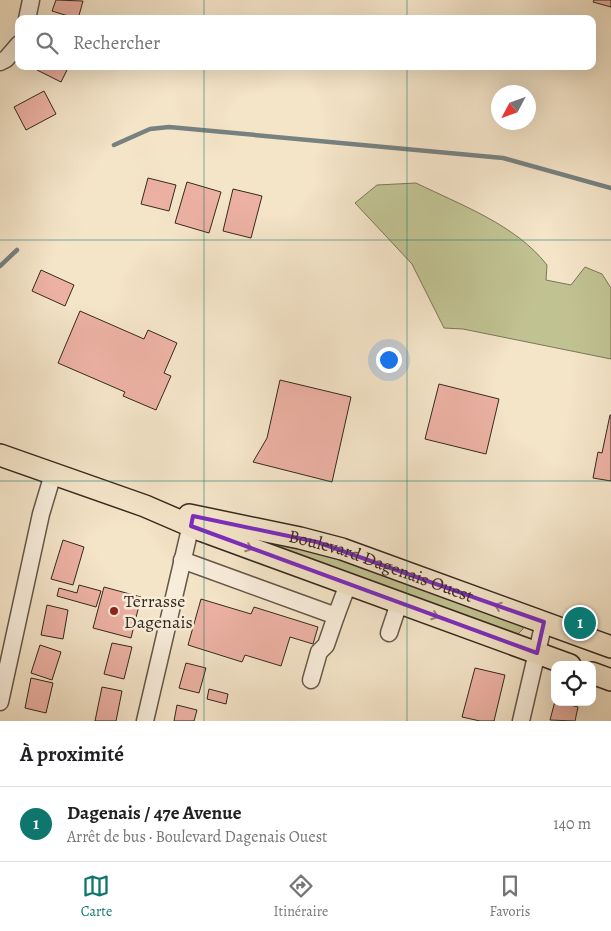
<!DOCTYPE html>
<html lang="fr">
<meta charset="utf-8">
<style>
:root{--surface:#fff;--page:#f6f6f6;--text:#202124;--muted:#757577;--line:#e0e0e0;--accent:#0f766e}
body{margin:0;font-family:Alegreya,serif;background:var(--page);color:var(--text)}
.controls{position:absolute;right:15px;bottom:15px;display:grid;overflow:hidden;border-radius:10px;box-shadow:0 5px 20px #0002}
.controls button{width:45px;height:45px;display:grid;place-items:center;padding:0;border:0;border-bottom:1px solid var(--line);background:var(--surface);color:var(--text);font:25px sans-serif}
.compass{position:absolute;left:491px;top:85px;width:45px;height:45px;border-radius:50%;background:var(--surface);box-shadow:0 5px 20px #0002;rotate:229deg}
.you{position:absolute;left:388px;top:359px;width:18px;height:18px;margin:-12px;border:4px solid #fff;border-radius:50%;background:#1a73e8;box-shadow:0 0 0 8px #1a73e833}
.badge{display:grid;place-items:center;width:32px;height:32px;border-radius:50%;background:var(--accent);color:#fff;font-size:16px;font-weight:700}
.pin{position:absolute;translate:-50% -50%;border:2px solid #fff;box-shadow:0 1px 5px #0006}
.list{margin:0;padding:0;list-style:none}
h2{display:flex;justify-content:space-between;align-items:center;height:65px;margin:0;padding:0 20px;font-size:21px}
h2 small{font-size:16px;font-weight:400;color:var(--muted)}
.list li{display:grid;grid-template-columns:32px 1fr auto;gap:15px;align-items:center;box-sizing:border-box;height:75px;padding:0 20px;border-top:1px solid var(--line)}
.list b{display:block;font-size:19px;white-space:nowrap}
.list p{margin:0;font-size:16px;white-space:nowrap;color:var(--muted)}
.list em{font-size:16px;font-style:normal;color:var(--muted)}
.icon{flex:none;width:28px;height:28px;fill:none;stroke:currentColor;stroke-width:2;stroke-linecap:round;stroke-linejoin:round}
.map{position:relative;flex:none;width:611px;height:721px;overflow:hidden}
.search{position:absolute;background:var(--surface);box-shadow:0 5px 20px #0002;left:15px;right:15px;top:15px;height:55px;display:flex;align-items:center;gap:12px;box-sizing:border-box;padding:0 18px;border-radius:10px;color:var(--muted);font-size:19px}
.sheet{height:140px;background:var(--surface)}
nav{display:flex;justify-content:space-around;align-items:center;box-sizing:border-box;height:70px;border-top:1px solid var(--line);background:var(--surface);font-size:14px;color:var(--muted)}
nav a{display:grid;justify-items:center;gap:2px}
nav .on{color:var(--accent)}
.map>svg:first-child{display:block}
.green{fill:#c1c292;stroke:#7b7658}
.lines{fill:none;stroke-linecap:round;stroke-linejoin:round}
.stream{stroke:#768180;stroke-width:4.5}
.building{fill:#ecb1a3;stroke:#35291e}
.minor-casing{stroke:#655848;stroke-width:19}
.major-casing{stroke:#35291e;stroke-width:24}
.minor{stroke:#f8eddb;stroke-width:16}
.major{stroke:#f4e4c8;stroke-width:21}
.oneway{stroke:#948673}
.marked{fill:none;stroke:#7b2cbf;stroke-width:4;stroke-linejoin:round}
.grid{fill:none;stroke:#0f766e;stroke-width:1;stroke-opacity:0.55}
.poi-dot{fill:#8f2418;stroke:#f8eddb;stroke-width:2}
.labels{text-anchor:middle;stroke-width:5;stroke-linejoin:round;paint-order:stroke}
.street-label{font-size:18px;fill:#35291e;stroke:#f8eddb}
.poi-label{font-size:18px;fill:#35291e;stroke:#f8eddb;text-anchor:start}
</style>
<div class="map">
<svg width="611" height="721" viewBox="0 0 611 721">
<rect width="100%" height="100%" fill="#f4e4c8"/>
<filter id="stains"><feTurbulence type="fractalNoise" baseFrequency=".004" numOctaves="4"/><feColorMatrix values="0 0 0 0 .2 0 0 0 0 .09 0 0 0 0 .02 0 0 0 .5 -.17"/></filter>
<radialGradient id="worn" r=".72"><stop offset=".6" stop-color="#630" stop-opacity="0"/><stop offset="1" stop-color="#630" stop-opacity=".3"/></radialGradient>
<g class="green">
<path d="M 416,183 C 461,205 516,225 547,265 L 546,280 L 571,285 L 585,267 L 602,274 L 611,288 L 611,359 L 463,329 L 444,328 L 412,264 L 355,203 L 377,185 Z"/>
<path d="M 241,534 L 341,556 L 523,625 L 523,629 L 517,635 Z"/>
</g>
<g class="lines">
<g class="stream">
<path d="M 114,145 L 150,129 L 169,127 L 503,158 L 611,188"/>
<path d="M 0,266 L 17,250"/>
</g>
</g>
<g class="building">
<path d="M 56,0 L 83,1 L 78,19 L 52,11 Z"/>
<path d="M 594,0 L 611,0 L 611,7 L 593,2 Z"/>
<path d="M 39,66 L 69,66 L 61,82 L 37,70 Z"/>
<path d="M 44,91 L 56,114 L 26,130 L 14,107 Z"/>
<path d="M 148,178 L 176,185 L 169,211 L 141,204 Z"/>
<path d="M 187,182 L 221,192 L 209,233 L 175,223 Z"/>
<path d="M 233,189 L 262,196 L 251,238 L 223,231 Z"/>
<path d="M 41,270 L 74,285 L 65,306 L 32,291 Z"/>
<path d="M 80,311 L 144,339 L 148,330 L 177,343 L 164,373 L 171,376 L 156,410 L 123,396 L 125,392 L 58,363 Z"/>
<path d="M 280,380 L 351,397 L 332,482 L 253,462 L 267,438 Z"/>
<path d="M 439,384 L 499,399 L 486,454 L 425,439 Z"/>
<path d="M 610,415 L 611,415 L 611,481 L 593,478 L 598,452 L 602,453 Z"/>
<path d="M 63,540 L 84,547 L 73,585 L 51,579 Z"/>
<path d="M 79,585 L 101,591 L 96,607 L 57,596 L 59,588 L 77,593 Z"/>
<path d="M 104,587 L 141,597 L 131,638 L 93,628 Z"/>
<path d="M 201,599 L 251,614 L 254,607 L 318,627 L 313,644 L 290,637 L 281,666 L 245,655 L 242,662 L 188,645 Z"/>
<path d="M 47,605 L 68,610 L 63,639 L 41,635 Z"/>
<path d="M 112,643 L 132,647 L 124,679 L 104,674 Z"/>
<path d="M 40,645 L 61,652 L 52,680 L 31,673 Z"/>
<path d="M 186,663 L 206,668 L 199,693 L 179,688 Z"/>
<path d="M 475,668 L 505,675 L 494,721 L 480,721 L 462,717 Z"/>
<path d="M 31,678 L 53,683 L 46,713 L 25,708 Z"/>
<path d="M 102,687 L 122,691 L 116,721 L 95,721 Z"/>
<path d="M 209,689 L 228,694 L 226,704 L 207,699 Z"/>
<path d="M 555,701 L 578,707 L 575,721 L 550,720 Z"/>
<path d="M 177,705 L 197,710 L 194,721 L 174,721 Z"/>
</g>
<g class="lines">
<defs>
<g id="minor">
<path d="M 27,19 L 31,0"/>
<path d="M 0,62 L 6,59 L 19,44"/>
<path d="M 182,560 L 336,616 L 348,584"/>
<path d="M 389,633 L 399,603"/>
<path d="M 311,680 L 319,652 L 326,645 L 336,616"/>
<path d="M 0,702 L 41,514 L 53,474"/>
<path d="M 145,721 L 193,516"/>
<path d="M 521,721 L 544,622"/>
</g>
<g id="major">
<path d="M 0,455 L 145,506 L 203,531 L 570,665"/>
<path id="s1" d="M 189,515 L 300,538 L 342,549 L 611,647"/>
<path d="M 592,673 L 611,680"/>
</g>
</defs>
<use href="#minor" class="minor-casing"/>
<use href="#major" class="major-casing"/>
<use href="#minor" class="minor"/>
<use href="#major" class="major"/>
</g>
<defs><path id="oneway-chevron" d="M-2-3.5L2.5 0L-2 3.5" fill="none" stroke-width="1.6" stroke-linecap="round" stroke-linejoin="round" transform="scale(1.25)"/></defs>
<g class="oneway">
<use href="#oneway-chevron" transform="translate(249 548) rotate(20)"/>
<use href="#oneway-chevron" transform="translate(498 606) rotate(-160)"/>
<use href="#oneway-chevron" transform="translate(435 616) rotate(20)"/>
</g>
<path class="marked" d="M 193,516 L 317,542 L 544,622 L 537,653 L 191,526 Z"/>
<path class="grid" d="M 204,0 L 204,19M 407,0 L 407,19M 204,66 L 204,721M 407,66 L 407,721M 0,240 L 611,240M 0,481 L 611,481"/>
<circle class="poi-dot" cx="114" cy="611" r="5"/>
<g class="labels">
<g class="street-label">
<text dy="6" stroke="none"><textPath href="#s1" startOffset="199">Boulevard Dagenais Ouest</textPath></text>
</g>
<g class="poi-label">
<text x="124" y="607">Terrasse<tspan x="124" dy="21">Dagenais</tspan></text>
</g>
</g>
<rect width="100%" height="100%" filter="url(#stains)"/>
<rect width="100%" height="100%" fill="url(#worn)"/>
</svg>
<div class="controls">
<button><svg class="icon" aria-label="locate" viewBox="0 0 24 24"><circle cx="12" cy="12" r="6"/><path d="M12 2v4M12 18v4M2 12h4M18 12h4"/></svg></button>
</div>
<svg class="compass" viewBox="-18 -18 36 36"><path d="M0-13l5 13h-10z" fill="#e53935"/><path d="M0 13l5-13h-10z" fill="#757577"/></svg>
<div class="you"></div>
<div class="pin badge" style="left:580px;top:623px">1</div>
<div class="search"><svg class="icon" aria-label="search" viewBox="0 0 24 24"><circle cx="10" cy="10" r="6"/><path d="M15 15l6 6"/></svg>Rechercher</div>
</div>
<section class="sheet">
<h2>À proximité<small></small></h2>
<ul class="list">
<li><span class="badge">1</span><div><b>Dagenais / 47e Avenue</b><p>Arrêt de bus · Boulevard Dagenais Ouest</p></div><em>140 m</em></li>
</ul>
</section>
<nav>
<a class="on"><svg class="icon" aria-label="map" viewBox="0 0 24 24"><path d="M3 6l6-2 6 2 6-2v14l-6 2-6-2-6 2zM9 4v14M15 6v14"/></svg>Carte</a>
<a><svg class="icon" aria-label="directions" viewBox="0 0 24 24"><path d="M12 3l9 9-9 9-9-9zM9 14v-3h6M13 9l2 2-2 2"/></svg>Itinéraire</a>
<a><svg class="icon" aria-label="saved" viewBox="0 0 24 24"><path d="M7 4h10v16l-5-4-5 4z"/></svg>Favoris</a>
</nav>
